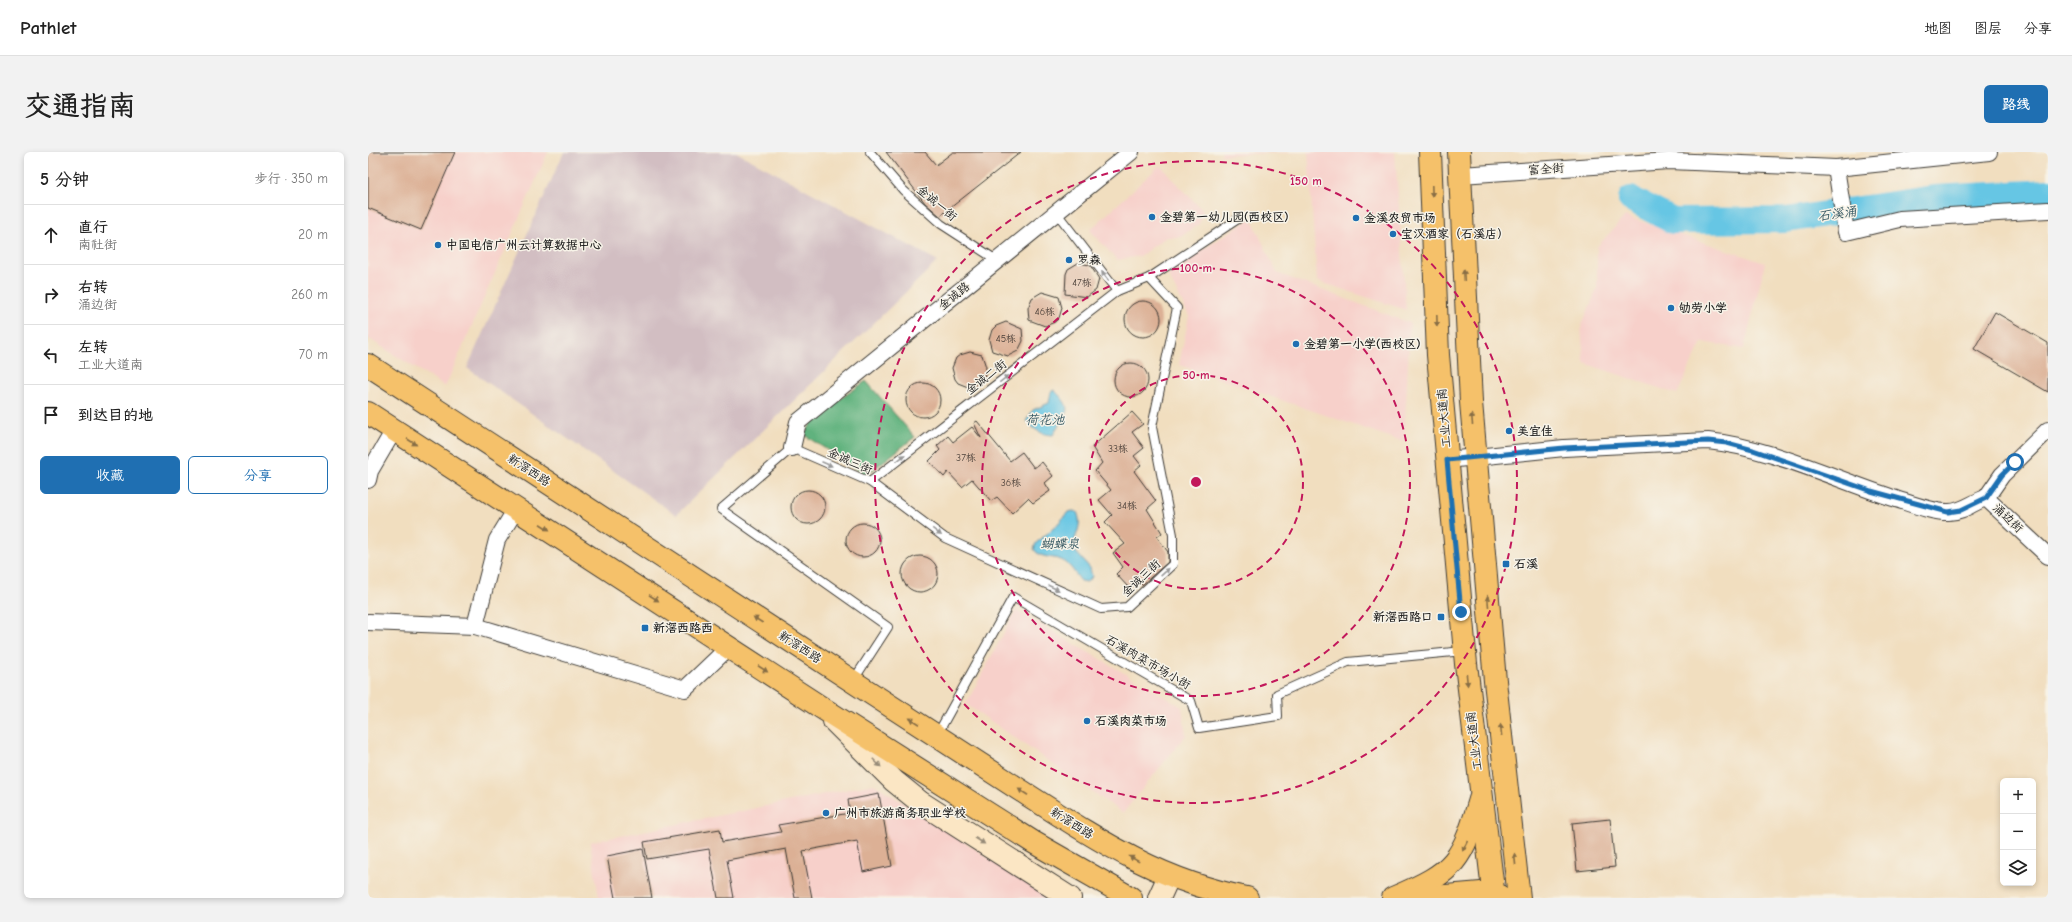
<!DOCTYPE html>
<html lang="zh">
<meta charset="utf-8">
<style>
:root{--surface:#fff;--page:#f2f2f2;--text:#222;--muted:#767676;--line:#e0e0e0;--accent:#1f6fb2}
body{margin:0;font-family:"Comic Neue","LXGW WenKai TC",sans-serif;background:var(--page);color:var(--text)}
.controls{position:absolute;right:12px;bottom:12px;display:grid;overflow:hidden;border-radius:6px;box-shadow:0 2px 6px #0003}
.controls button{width:36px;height:36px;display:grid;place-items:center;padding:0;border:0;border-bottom:1px solid var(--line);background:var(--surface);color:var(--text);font:20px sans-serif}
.stop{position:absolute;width:12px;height:12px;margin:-9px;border:3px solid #1f6fb2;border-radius:50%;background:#fff}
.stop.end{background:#1f6fb2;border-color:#fff;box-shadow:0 1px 4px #0008}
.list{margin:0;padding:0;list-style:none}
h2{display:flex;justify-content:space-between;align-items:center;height:52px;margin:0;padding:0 16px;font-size:17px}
h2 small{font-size:13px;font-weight:400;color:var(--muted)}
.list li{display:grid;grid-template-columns:26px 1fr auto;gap:12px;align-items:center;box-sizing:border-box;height:60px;padding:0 16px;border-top:1px solid var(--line)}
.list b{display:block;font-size:15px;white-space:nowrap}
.list p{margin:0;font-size:13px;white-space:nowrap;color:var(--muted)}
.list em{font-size:13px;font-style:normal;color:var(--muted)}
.actions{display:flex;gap:8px;padding:12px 16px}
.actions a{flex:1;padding:9px 0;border:1px solid var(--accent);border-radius:6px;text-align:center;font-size:14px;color:var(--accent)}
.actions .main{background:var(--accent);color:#fff}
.icon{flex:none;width:22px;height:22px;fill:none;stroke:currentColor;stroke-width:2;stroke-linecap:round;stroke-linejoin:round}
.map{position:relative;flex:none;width:1680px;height:746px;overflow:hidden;border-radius:6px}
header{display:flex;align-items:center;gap:24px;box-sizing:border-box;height:56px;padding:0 20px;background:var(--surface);border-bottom:1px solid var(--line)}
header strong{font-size:19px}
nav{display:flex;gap:22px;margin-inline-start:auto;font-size:14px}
.intro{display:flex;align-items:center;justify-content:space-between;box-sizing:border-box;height:96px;padding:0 24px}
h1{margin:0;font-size:28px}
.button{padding:10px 18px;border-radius:6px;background:var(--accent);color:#fff;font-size:14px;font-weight:700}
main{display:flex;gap:24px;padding:0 24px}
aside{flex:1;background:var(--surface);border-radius:6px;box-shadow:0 2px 6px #0003}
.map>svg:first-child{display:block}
.built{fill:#f7d0ca}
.industrial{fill:#d2bec2}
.forest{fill:#60b27e;stroke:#3e674d}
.water{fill:#66c6e4;stroke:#417180}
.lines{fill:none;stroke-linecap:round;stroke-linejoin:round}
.river{stroke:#66c6e4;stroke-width:26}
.building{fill:#dcb095}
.lane-casing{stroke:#3c3934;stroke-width:10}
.street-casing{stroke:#3c3934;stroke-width:18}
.secondary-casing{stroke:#3c3934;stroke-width:24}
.primary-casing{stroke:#3c3934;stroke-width:24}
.highway-casing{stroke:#3c3934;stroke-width:24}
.lane{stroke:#fff;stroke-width:8}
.street{stroke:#fff;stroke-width:16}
.secondary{stroke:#fbe6c4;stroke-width:22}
.primary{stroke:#f5c16b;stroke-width:22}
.highway{stroke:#f5c16b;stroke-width:22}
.oneway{fill:#886e44}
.oneway2{fill:#999}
.oneway3{fill:#978b78}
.route{stroke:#1f6fb2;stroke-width:5}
.ring{fill:none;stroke:#c2185b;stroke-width:2;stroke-dasharray:7 5}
.poi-dot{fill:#1f6fb2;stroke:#f7f3e8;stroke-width:1.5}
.labels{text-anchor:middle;stroke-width:3;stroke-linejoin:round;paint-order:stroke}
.number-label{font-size:10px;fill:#4c413a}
.street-label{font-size:12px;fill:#1c1c1c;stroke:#f7f3e8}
.poi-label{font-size:12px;font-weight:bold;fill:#1c1c1c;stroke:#f7f3e8;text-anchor:start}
.water-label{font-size:13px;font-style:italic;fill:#365862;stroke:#f7f3e8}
.centre{fill:#c2185b;stroke:#f7f3e8;stroke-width:2}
.ring-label{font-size:12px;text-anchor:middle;font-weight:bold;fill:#c2185b;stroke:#f7f3e8;stroke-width:3;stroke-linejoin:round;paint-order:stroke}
</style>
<header>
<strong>Pathlet</strong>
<nav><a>地图</a><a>图层</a><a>分享</a></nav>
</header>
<div class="intro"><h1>交通指南</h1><a class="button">路线</a></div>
<main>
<aside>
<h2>5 分钟<small>步行 · 350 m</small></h2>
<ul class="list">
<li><svg class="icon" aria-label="ahead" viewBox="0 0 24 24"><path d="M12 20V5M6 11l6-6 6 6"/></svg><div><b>直行</b><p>南社街</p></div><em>20 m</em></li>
<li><svg class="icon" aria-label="right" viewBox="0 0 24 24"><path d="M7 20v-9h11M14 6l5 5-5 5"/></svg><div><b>右转</b><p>涌边街</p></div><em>260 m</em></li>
<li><svg class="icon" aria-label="left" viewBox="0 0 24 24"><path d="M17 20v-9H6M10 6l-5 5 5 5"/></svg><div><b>左转</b><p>工业大道南</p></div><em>70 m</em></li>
<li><svg class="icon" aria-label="arrive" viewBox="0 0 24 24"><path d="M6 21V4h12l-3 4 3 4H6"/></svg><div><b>到达目的地</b></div></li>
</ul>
<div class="actions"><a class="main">收藏</a><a>分享</a></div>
</aside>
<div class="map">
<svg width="1680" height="746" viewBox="0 0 1680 746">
<rect width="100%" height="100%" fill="#f7f3e8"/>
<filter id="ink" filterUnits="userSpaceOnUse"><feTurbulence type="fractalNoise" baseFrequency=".025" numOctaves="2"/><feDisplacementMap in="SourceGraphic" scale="8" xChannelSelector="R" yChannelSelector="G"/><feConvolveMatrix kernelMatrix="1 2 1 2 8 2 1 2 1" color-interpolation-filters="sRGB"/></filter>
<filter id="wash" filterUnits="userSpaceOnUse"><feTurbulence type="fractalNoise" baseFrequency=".012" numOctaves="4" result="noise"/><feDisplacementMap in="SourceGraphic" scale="16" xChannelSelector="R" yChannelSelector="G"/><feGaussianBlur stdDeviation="0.9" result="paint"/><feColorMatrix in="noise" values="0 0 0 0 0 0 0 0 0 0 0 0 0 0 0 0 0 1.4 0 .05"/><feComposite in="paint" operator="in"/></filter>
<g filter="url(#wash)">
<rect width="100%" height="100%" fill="#f1debf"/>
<g class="built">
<path d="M 0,0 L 180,0 L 77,235 L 0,186 Z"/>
<path d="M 854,0 L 1027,0 L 1038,158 L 949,129 L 940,0 L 852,3 Z"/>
<path d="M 792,13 L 835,59 L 831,72 L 812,85 L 798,85 L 772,104 L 749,108 L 722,78 Z"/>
<path d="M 1257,64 L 1397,111 L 1376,197 L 1334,190 L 1309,242 L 1216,211 L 1213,175 L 1229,137 L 1229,95 Z"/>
<path d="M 883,66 L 909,121 L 1042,171 L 1036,290 L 811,213 L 821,164 L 799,121 Z"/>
<path d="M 648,458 L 814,555 L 818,583 L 755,661 L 598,552 Z"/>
<path d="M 506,632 L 684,746 L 231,746 L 222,690 Z"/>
</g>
<path class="industrial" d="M 196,0 L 368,0 L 570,109 L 308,363 L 99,216 Z"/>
<path class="forest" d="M 498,229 L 547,285 L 498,323 L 436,283 L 449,263 Z"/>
<g class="water">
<path d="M 686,238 C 709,260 696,260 685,283 C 674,283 665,277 658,269 L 665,258 L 681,251 L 683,240 Z"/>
<path d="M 705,359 L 709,360 C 716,376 704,385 706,398 L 722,416 L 724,425 L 719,430 L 713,429 C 708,423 703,414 697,410 C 687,403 672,408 666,397 L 668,391 L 688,374 L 700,360 Z"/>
</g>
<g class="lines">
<path class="river" d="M 1263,47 L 1305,69 L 1418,68 L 1565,46 L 1680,40"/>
</g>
<g id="blocks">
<g class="building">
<path d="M 0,0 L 87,0 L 53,78 L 0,56 Z"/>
<path d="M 518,0 L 557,0 L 568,13 L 585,0 L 653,0 L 572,64 L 557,51 Z"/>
<path d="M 710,111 L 722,113 L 731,127 L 728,138 L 719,145 L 697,142 L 698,122 L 700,117 Z"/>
<path d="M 674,140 L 691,145 L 694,156 L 691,166 L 687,170 L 677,174 L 661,168 L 660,156 L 664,146 Z"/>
<circle cx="775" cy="167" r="18"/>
<path d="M 1627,160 L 1680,191 L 1680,240 L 1606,197 Z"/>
<path d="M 638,170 L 654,177 L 655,189 L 650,199 L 640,204 L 624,199 L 621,188 L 624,178 L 628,174 Z"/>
<path d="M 602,200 L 614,203 L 618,215 L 616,227 L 606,234 L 600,235 L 590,231 L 587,227 L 584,216 L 588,206 L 592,203 Z"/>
<circle cx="763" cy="228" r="17"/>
<circle cx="555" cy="248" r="17"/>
<path d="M 764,260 L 775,272 L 764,280 L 776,296 L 766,304 L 773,313 L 766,319 L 788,349 L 779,357 L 794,381 L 789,385 L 800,400 L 800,410 L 774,433 L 770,429 L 761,436 L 748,422 L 755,415 L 745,401 L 757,392 L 737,370 L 744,363 L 731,348 L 743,338 L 727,319 L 734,311 L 724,295 Z"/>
<path d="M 609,269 L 642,309 L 654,300 L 666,316 L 674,310 L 685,324 L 677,331 L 682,339 L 665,351 L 660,346 L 644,361 L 629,345 L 623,349 L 604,327 L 594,335 L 580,320 L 576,325 L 561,309 L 572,298 L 569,294 L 580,284 L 585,290 L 604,275 L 613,286 L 606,271 Z"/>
<circle cx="440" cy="355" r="17"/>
<circle cx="495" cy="388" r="17"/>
<circle cx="552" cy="422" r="18"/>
<path d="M 511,642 L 524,714 L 495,720 L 489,689 L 435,699 L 444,746 L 427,746 L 418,697 L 359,708 L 366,746 L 350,746 L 341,697 L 279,707 L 276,690 L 352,677 L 354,690 L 413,680 L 410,673 L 482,661 L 480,648 Z"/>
<path d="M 1242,667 L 1247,715 L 1209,719 L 1204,671 Z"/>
<path d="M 275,697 L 284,746 L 247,746 L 239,704 Z"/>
</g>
</g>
</g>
<g filter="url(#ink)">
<use href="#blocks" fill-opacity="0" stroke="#3c3934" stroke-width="1"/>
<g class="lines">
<defs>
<g id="lane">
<path d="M 502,0 L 535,38 L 573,72 L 630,109"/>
<path d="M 688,60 L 749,139 L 781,126"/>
<path d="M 502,330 L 749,139"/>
<path d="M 485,529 L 520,475 L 353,357 L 424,296 L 502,330 L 577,386 L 733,457 L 759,455 L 805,412 L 805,383 L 784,275 L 809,156 L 781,126 L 870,67"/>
<path d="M 569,583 L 645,445 L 823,549 L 831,576 L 910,564 L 909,542 L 980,510 L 1096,499"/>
</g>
<g id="street">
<path d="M 1468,16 L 1478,80 L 1532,67 L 1680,58"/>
<path d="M 1093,23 L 1301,9 L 1468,16 L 1621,0"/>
<path d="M 424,296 L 430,270 L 763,0"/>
<path d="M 1079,308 L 1196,296 L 1340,289 C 1400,295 1467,327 1525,346 C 1541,351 1566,361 1581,360 C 1595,360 1605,350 1618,346"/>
<path d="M 0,328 L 2,319 L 26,278"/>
<path d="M 1618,346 L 1634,323 L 1680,278"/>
<path d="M 1618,346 L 1680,404"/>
<path d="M 0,470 L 107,474 L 317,537 L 361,495"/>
<path d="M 107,474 L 129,388 L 148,357"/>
</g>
<g id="secondary">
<path d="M 466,569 L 526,629 L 552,650 L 702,746"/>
<path d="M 791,746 L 801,724"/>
</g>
<g id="primary">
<path d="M 1062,0 L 1070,203 L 1098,512 L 1126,746"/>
<path d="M 1091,0 L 1103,250 L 1127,529 L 1151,746"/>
</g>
<g id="highway">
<path d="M 0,213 C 168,323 336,432 504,542 C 553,574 602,606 652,638 C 727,686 790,729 879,746"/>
<path d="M 0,261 L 451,554 L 665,690 L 763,746"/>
<path d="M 1025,746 C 1089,719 1094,709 1113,644"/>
<path d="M 1054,746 L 1125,740 L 1134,746"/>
</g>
</defs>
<use href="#lane" class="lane-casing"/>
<use href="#street" class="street-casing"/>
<use href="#secondary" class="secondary-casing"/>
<use href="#primary" class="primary-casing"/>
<use href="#highway" class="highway-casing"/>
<use href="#lane" class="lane"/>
<use href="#street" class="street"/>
<use href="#secondary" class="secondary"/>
<use href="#primary" class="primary"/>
<use href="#highway" class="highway"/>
</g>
<defs><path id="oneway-solid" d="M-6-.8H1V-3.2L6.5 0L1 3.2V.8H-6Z"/></defs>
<g class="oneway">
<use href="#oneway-solid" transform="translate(1064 39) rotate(88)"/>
<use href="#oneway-solid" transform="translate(1096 123) rotate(-93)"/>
<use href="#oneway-solid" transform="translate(1069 169) rotate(88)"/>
<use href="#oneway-solid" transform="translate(1104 267) rotate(-95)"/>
<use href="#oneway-solid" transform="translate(44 290) rotate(33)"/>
<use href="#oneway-solid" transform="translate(177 375) rotate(33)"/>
<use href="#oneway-solid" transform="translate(286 446) rotate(33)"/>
<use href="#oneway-solid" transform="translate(1120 449) rotate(-95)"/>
<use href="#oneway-solid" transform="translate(390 468) rotate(-147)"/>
<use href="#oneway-solid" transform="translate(395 517) rotate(33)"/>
<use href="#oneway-solid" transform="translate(1099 528) rotate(84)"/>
<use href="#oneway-solid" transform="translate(546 569) rotate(-147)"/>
<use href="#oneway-solid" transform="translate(1133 578) rotate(-96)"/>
<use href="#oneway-solid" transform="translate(655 640) rotate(-147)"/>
<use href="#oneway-solid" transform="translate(1097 694) rotate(116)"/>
<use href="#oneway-solid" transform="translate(766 707) rotate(-151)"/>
<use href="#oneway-solid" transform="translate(1147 707) rotate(-96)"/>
</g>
<g class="oneway2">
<use href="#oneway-solid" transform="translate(737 124) rotate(-127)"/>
<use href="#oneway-solid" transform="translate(636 227) rotate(-38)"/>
<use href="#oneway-solid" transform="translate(533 306) rotate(-38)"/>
<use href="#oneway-solid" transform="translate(459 312) rotate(23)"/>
<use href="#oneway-solid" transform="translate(569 380) rotate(37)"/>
<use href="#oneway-solid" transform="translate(797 420) rotate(-43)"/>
<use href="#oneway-solid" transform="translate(686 436) rotate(24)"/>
</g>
<g class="oneway3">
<use href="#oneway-solid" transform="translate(509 611) rotate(45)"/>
<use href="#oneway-solid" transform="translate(612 689) rotate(33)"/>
</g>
</g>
<g class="lines" filter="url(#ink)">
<path class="route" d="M 1093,460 L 1079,308 L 1196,296 L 1340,289 L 1359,291 L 1385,298 L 1503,339 L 1580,360 L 1593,358 L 1618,346 L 1634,323 L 1647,310"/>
</g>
<g class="ring">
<circle cx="828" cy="330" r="107"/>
<circle cx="828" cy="330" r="214"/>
<circle cx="828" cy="330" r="321"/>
</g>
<g class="poi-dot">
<circle cx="784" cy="65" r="4"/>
<circle cx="988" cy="66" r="4"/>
<circle cx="1025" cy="82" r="4"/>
<circle cx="70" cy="93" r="4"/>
<circle cx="701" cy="108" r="4"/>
<circle cx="1303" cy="156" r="4"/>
<circle cx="928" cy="192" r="4"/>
<circle cx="1141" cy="279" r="4"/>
<rect x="1134" y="408" width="8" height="8" rx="2"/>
<rect x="1069" y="461" width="8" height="8" rx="2"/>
<rect x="273" y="472" width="8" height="8" rx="2"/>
<circle cx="719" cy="569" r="4"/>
<circle cx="458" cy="661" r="4"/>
</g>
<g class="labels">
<g class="number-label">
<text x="714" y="134">47栋</text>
<text x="677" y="163">46栋</text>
<text x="638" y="190">45栋</text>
<text x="750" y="300">33栋</text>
<text x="598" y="309">37栋</text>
<text x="643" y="334">36栋</text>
<text x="759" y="357">34栋</text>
</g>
<g class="street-label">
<text transform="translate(1178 17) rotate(-4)" y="4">富全街</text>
<text transform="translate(569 51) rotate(40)" y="4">金诚一街</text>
<text transform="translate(586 144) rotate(-39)" y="4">金诚路</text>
<text transform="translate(618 225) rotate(-38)" y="4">金诚二街</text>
<text transform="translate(1076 266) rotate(-95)" y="4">工业大道南</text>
<text transform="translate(482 309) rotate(24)" y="4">金诚三街</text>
<text transform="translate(161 318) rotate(33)" y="4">新滘西路</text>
<text transform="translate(1640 366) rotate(43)" y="4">涌边街</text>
<text transform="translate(773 426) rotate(-43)" y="4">金诚三街</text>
<text transform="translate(432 495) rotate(33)" y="4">新滘西路</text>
<text transform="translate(780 510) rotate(30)" y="4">石溪肉菜市场小街</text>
<text transform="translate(1106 589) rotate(-97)" y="4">工业大道南</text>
<text transform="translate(704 671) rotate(32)" y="4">新滘西路</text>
</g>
<g class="poi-label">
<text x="792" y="69">金碧第一幼儿园(西校区)</text>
<text x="996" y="70">金溪农贸市场</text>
<text x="1033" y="86">宝汉酒家（石溪店）</text>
<text x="78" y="97">中国电信广州云计算数据中心</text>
<text x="709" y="112">罗森</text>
<text x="1311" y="160">劬劳小学</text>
<text x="936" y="196">金碧第一小学(西校区)</text>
<text x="1149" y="283">美宜佳</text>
<text x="1146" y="416">石溪</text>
<text x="1065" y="469" text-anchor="end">新滘西路口</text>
<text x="285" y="480">新滘西路西</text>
<text x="727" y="573">石溪肉菜市场</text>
<text x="466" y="665">广州市旅游商务职业学校</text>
</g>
<g class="water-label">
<text transform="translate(1469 61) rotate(-8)" y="5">石溪涌</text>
<text x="677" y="272">荷花池</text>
<text x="692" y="396">蝴蝶泉</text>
</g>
</g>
<circle cx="828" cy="330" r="6" class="centre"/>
<g class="ring-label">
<text x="938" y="33">150 m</text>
<text x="828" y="120">100 m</text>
<text x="828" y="227">50 m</text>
</g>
</svg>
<div class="controls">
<button>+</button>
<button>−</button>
<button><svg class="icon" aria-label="layers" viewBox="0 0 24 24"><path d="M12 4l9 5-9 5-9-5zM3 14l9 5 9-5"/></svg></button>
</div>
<div class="stop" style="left:1647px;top:310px"></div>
<div class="stop end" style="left:1093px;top:460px"></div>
</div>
</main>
